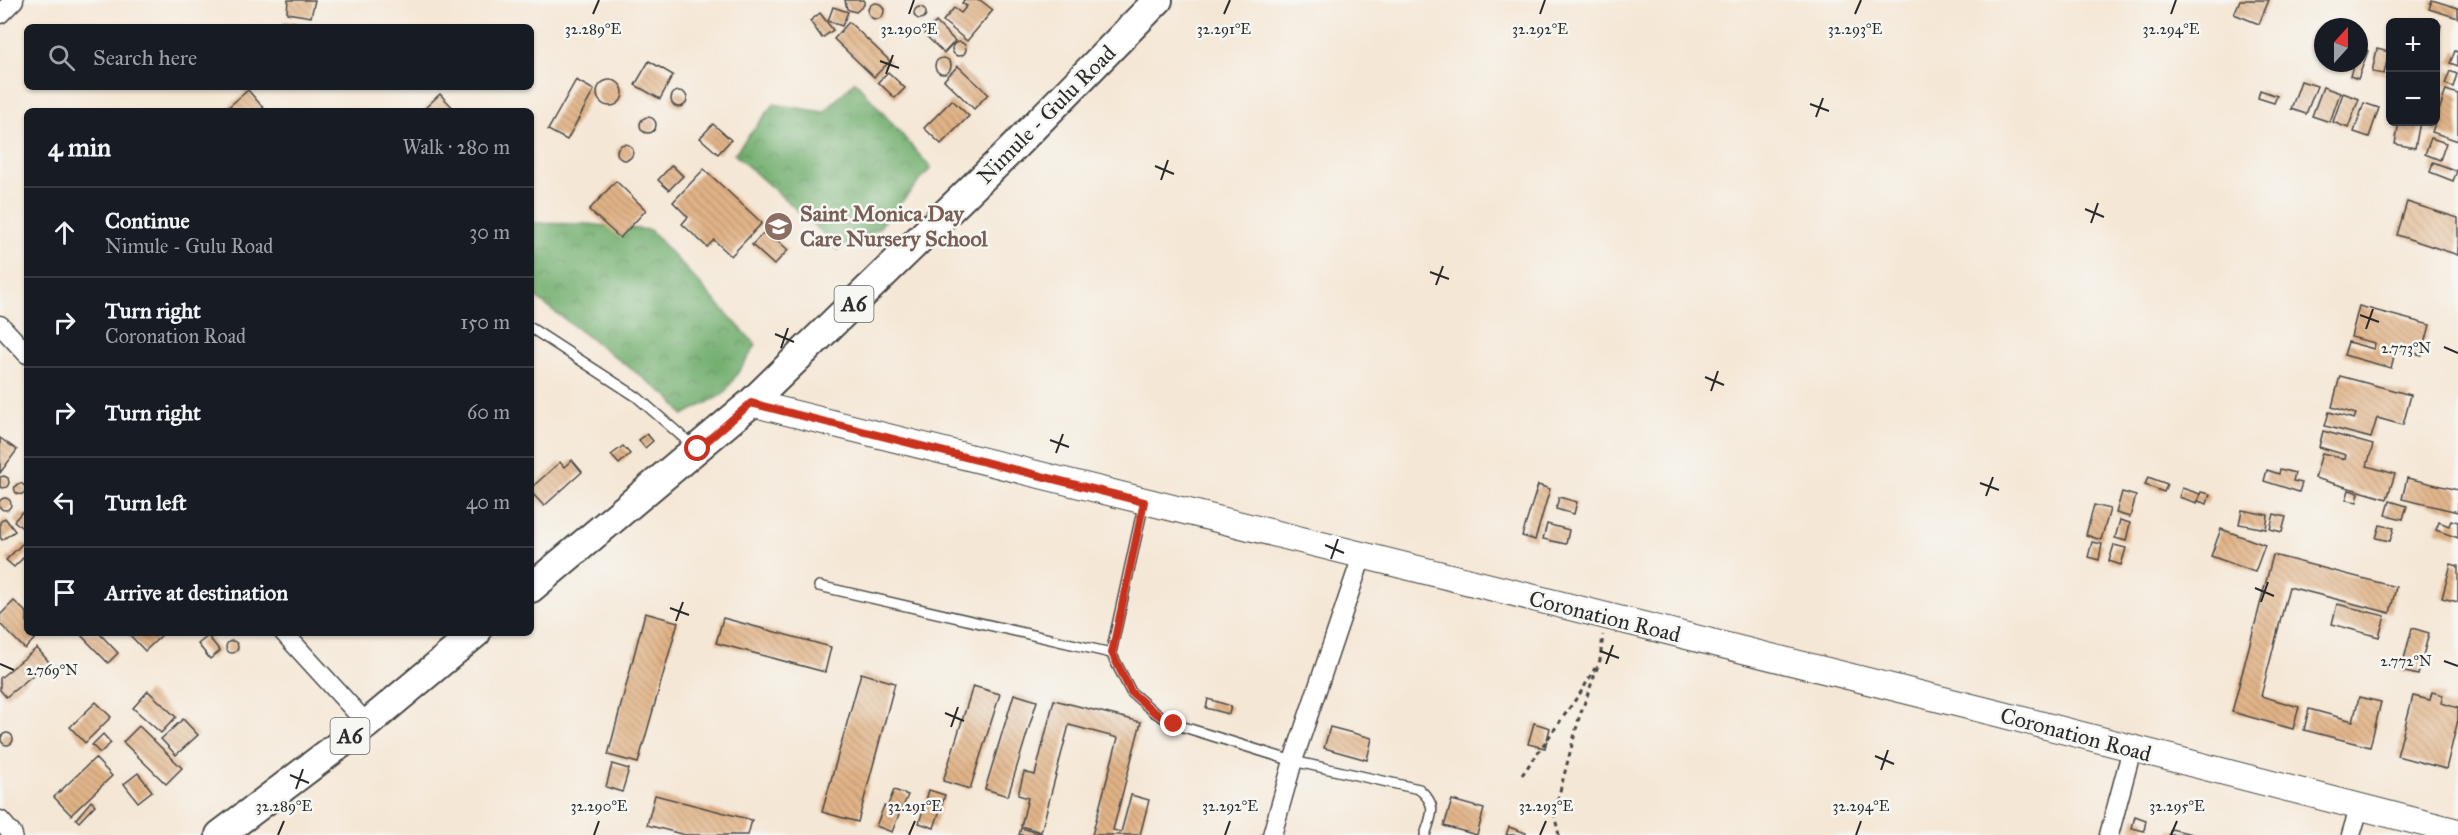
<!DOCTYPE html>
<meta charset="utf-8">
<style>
:root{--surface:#171b24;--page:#242831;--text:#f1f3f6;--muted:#9ea1a6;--line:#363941}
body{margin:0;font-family:"IM FELL Great Primer",serif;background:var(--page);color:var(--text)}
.controls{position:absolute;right:18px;top:18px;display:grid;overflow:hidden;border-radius:9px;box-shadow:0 2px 4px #0004}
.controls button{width:54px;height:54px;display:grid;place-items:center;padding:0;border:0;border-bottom:2px solid var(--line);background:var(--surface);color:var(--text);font:30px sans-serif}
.compass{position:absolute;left:2314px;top:18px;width:54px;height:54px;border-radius:50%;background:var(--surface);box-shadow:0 2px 4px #0004;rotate:21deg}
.stop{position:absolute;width:18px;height:18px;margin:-14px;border:4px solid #c8321e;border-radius:50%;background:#fff}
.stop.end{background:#c8321e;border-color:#fff;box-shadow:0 2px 6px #0008}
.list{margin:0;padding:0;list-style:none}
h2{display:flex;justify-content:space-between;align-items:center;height:78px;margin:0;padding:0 24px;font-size:26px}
h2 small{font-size:20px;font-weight:400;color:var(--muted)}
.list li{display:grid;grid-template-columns:39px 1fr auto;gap:18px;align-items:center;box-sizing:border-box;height:90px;padding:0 24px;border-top:2px solid var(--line)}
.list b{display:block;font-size:22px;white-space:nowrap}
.list p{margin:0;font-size:20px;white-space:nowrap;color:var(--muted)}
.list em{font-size:20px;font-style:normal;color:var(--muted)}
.icon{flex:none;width:33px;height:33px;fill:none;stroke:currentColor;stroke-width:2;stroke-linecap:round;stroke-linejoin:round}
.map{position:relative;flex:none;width:2458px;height:835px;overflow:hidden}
.search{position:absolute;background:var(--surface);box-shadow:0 2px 4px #0004;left:24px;top:24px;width:510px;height:66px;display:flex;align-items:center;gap:15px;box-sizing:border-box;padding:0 21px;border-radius:9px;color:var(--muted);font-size:22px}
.panel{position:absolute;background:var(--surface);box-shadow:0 2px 4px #0004;left:24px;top:108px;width:510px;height:528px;border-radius:9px}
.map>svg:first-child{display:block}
.forest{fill:url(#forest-crowns);stroke:#4e6c4c;stroke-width:1.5}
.building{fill:url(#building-back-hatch)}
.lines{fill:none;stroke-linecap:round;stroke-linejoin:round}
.lane-casing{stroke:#494744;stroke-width:12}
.street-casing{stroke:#494744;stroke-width:21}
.secondary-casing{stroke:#494744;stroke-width:28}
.primary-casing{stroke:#494744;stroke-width:32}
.path{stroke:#494744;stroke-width:3;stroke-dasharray:4.5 4.5;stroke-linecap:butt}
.lane{stroke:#fff;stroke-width:9}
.street{stroke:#fff;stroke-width:18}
.secondary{stroke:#fff;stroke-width:26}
.primary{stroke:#fff;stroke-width:28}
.route{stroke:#c8321e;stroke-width:8}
.ticks{fill:none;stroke:#2b2b2b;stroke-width:2}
.labels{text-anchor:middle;stroke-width:5;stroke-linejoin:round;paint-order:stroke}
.shield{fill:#f6f6f2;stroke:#686867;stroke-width:1.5}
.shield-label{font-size:21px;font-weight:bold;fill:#2b2b2b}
.street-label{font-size:22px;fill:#2b2b2b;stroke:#f6f6f2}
.education-label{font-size:22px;font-weight:bold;fill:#785e54;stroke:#f6f6f2;text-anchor:start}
.ticks-label{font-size:15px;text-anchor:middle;fill:#2b2b2b;stroke:#f6f6f2;stroke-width:5;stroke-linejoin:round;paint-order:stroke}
</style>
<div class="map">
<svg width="2458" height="835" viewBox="0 0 2458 835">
<defs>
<pattern id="forest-crowns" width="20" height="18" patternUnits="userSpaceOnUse" patternTransform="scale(1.5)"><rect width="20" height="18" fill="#72ae6e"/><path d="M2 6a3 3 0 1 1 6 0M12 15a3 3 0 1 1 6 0" fill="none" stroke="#5e8e5b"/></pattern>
<pattern id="building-back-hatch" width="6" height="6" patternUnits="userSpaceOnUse" patternTransform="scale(1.5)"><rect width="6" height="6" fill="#e2b487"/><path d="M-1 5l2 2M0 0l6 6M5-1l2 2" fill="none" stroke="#b7936f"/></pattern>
</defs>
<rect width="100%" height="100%" fill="#f6f6f2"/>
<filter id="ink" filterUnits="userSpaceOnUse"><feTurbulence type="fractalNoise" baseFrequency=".0167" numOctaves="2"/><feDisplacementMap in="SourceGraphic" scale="12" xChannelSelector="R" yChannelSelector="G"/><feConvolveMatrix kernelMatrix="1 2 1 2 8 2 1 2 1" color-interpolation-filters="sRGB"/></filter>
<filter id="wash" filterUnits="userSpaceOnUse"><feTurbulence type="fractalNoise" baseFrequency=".008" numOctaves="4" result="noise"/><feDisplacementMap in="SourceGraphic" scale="24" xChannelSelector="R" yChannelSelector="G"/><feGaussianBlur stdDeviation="1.35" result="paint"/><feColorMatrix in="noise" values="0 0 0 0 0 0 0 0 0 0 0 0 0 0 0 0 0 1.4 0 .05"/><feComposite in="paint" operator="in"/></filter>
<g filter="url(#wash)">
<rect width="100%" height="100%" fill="#f5e7d5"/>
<g class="forest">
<path d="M 855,81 L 931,168 L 878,229 L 837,250 L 824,234 L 734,154 L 774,104 L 824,112 Z"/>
<path d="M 531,223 L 586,224 L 650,230 L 756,345 L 724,394 L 683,415 L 670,398 L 531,294 Z"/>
</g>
<g id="blocks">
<g class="building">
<path d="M 288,0 L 315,0 L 311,17 L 287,13 Z"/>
<path d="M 845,0 L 864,0 L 864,5 L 856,12 L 852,11 L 847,9 Z"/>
<path d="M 964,0 L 980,0 L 993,10 L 967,41 L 943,21 L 954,8 L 961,13 L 967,6 L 962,3 Z"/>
<path d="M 2240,0 L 2269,0 L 2259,24 L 2234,14 Z"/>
<path d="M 2432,0 L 2458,8 L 2458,18 L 2429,9 Z"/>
<circle cx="876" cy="11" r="8"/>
<circle cx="920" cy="13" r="6"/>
<path d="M 833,7 L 848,12 L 842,26 L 828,21 Z"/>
<path d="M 820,13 L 833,30 L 822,38 L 810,21 Z"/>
<path d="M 283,21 L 309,24 L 308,27 L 283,27 Z"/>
<path d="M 849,22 L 890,61 L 874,77 L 834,39 Z"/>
<path d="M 936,22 L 955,41 L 944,53 L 924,34 Z"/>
<path d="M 2436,24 L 2441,25 L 2437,45 L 2436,45 Z"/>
<circle cx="959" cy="49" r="7"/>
<path d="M 2360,48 L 2368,51 L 2358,79 L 2350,76 L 2354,63 L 2359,63 Z"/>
<path d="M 2377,49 L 2389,52 L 2384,74 L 2372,72 Z"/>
<path d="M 2455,51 L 2458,52 L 2458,66 L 2450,63 Z"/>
<circle cx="943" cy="66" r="8"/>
<path d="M 649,61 L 673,75 L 660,99 L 635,85 Z"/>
<path d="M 958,66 L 988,94 L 974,109 L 944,80 Z"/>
<path d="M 2450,71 L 2457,74 L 2453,87 L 2445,84 Z"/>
<path d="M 888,72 L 905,88 L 895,98 L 878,82 Z"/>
<circle cx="610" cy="93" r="13"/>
<path d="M 576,80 L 594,90 L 567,140 L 548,130 Z"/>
<path d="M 2301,81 L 2317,86 L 2306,114 L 2291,109 Z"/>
<path d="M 2323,87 L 2340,93 L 2330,122 L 2312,116 Z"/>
<path d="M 248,90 L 266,111 L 224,111 Z"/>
<path d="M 2260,90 L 2277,96 L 2274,103 L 2258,98 Z"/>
<path d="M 2446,90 L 2458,94 L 2458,141 L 2432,132 Z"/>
<circle cx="679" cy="99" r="8"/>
<path d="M 2343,93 L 2359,99 L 2348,128 L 2333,122 Z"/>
<path d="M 440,94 L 456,111 L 422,111 Z"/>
<path d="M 952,100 L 969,116 L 941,144 L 924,128 Z"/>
<path d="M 2364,103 L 2379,108 L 2369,137 L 2354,132 Z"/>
<circle cx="648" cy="125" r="8"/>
<path d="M 2399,122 L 2420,122 L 2415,148 L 2395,144 Z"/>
<path d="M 713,124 L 731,140 L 718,154 L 700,138 Z"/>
<path d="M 2431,138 L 2446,143 L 2440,160 L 2425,154 Z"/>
<circle cx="625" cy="152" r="8"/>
<path d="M 2433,162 L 2457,171 L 2453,181 L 2430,172 Z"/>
<path d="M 672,165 L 683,176 L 669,190 L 658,180 Z"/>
<path d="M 704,169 L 762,223 L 731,256 L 714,240 L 707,247 L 682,224 L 688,217 L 673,202 Z"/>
<path d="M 616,181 L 646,210 L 620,238 L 589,210 Z"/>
<path d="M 2407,202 L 2458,218 L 2458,255 L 2397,235 Z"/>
<path d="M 766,230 L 788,250 L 774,265 L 752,245 Z"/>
<path d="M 2359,306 L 2430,325 L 2422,355 L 2396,348 L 2391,368 L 2344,355 L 2348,342 L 2374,349 L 2375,343 L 2351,337 Z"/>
<path d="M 2340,376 L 2411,395 L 2403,425 L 2377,418 L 2371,438 L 2325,426 L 2329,412 L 2354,419 L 2356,414 L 2332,407 Z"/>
<path d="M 2323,431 L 2373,445 L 2367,466 L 2395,474 L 2387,499 L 2315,478 L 2322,453 L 2345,459 L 2346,455 L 2319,447 Z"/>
<path d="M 647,434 L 653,441 L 645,448 L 639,440 Z"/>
<path d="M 0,438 L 17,450 L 0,473 Z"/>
<path d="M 623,446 L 630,454 L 619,464 L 611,455 Z"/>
<path d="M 572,460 L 582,472 L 544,506 L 531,492 L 531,488 L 560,462 L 564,467 Z"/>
<path d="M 2280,469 L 2295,473 L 2293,481 L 2302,483 L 2299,492 L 2264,481 L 2267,470 L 2279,474 Z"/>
<path d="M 4,476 L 8,478 L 9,483 L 7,487 L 2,488 L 0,487 L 0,477 Z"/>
<path d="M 2148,477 L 2167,484 L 2164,492 L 2145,485 Z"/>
<path d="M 2407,478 L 2458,490 L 2458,512 L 2402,499 Z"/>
<circle cx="20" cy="489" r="5.5"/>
<path d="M 1538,485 L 1550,489 L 1535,540 L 1522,536 Z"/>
<path d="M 2182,488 L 2200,494 L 2197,503 L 2179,497 Z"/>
<path d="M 2349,490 L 2359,493 L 2357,502 L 2346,500 Z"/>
<path d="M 2122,492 L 2136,496 L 2130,517 L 2116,513 Z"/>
<path d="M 2201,492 L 2210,494 L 2207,504 L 2198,501 Z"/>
<path d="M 1559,497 L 1577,502 L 1574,514 L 1556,509 Z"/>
<circle cx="5" cy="504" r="6"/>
<path d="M 2390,501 L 2407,506 L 2403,519 L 2386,515 Z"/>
<path d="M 2094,505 L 2110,509 L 2101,540 L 2086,535 Z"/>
<path d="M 2242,510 L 2268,515 L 2266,529 L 2239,524 Z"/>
<path d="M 22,512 L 27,517 L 27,532 L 14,521 Z"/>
<path d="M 2274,514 L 2286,517 L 2282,532 L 2270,529 Z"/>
<path d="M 5,518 L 15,531 L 2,540 L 0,537 L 0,522 Z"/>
<path d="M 2120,520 L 2130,523 L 2126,541 L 2115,538 Z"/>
<path d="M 2451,520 L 2458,522 L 2458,538 L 2436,530 L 2439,522 L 2449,526 Z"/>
<path d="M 1547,524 L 1569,530 L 1566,544 L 1543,539 Z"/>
<path d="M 2380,525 L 2394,528 L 2390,541 L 2376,538 Z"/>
<path d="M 2221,529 L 2265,545 L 2255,572 L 2211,556 Z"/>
<path d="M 2092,542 L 2102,544 L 2099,560 L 2088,557 Z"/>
<path d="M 23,543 L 27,546 L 27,554 L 14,567 L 6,560 Z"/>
<path d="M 2114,545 L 2126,548 L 2121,565 L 2109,561 Z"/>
<path d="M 2273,555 L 2396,587 L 2390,613 L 2289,587 L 2261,696 L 2299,707 L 2293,729 L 2232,712 Z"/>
<path d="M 2451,564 L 2458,566 L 2458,602 L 2442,598 Z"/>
<path d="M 14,601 L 27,613 L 27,633 L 40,633 L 25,649 L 0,624 L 0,615 Z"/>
<path d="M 2337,604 L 2385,616 L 2379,637 L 2332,624 Z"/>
<path d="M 645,613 L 678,622 L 638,763 L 608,755 Z"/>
<path d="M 723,618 L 831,647 L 825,672 L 716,643 Z"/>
<path d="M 2412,628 L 2429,633 L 2418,675 L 2401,671 Z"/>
<path d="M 79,633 L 99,633 L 118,653 L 108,663 Z"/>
<path d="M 128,633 L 164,633 L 145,651 Z"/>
<path d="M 208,636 L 220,651 L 210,659 L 198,644 Z"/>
<circle cx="232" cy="647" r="6"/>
<path d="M 37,648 L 49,662 L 6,697 L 0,690 L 0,678 Z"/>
<path d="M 861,673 L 895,683 L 858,822 L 822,812 Z"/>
<path d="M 973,686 L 1000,694 L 970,789 L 943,781 Z"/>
<path d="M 148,691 L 176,717 L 161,733 L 133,708 Z"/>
<path d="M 2432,692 L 2443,695 L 2441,703 L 2458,708 L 2458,720 L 2446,769 L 2397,756 L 2413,696 L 2430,700 Z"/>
<path d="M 1014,694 L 1037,701 L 1008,796 L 985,789 Z"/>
<path d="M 2359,697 L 2381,702 L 2370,747 L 2304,730 L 2309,709 L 2353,721 Z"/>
<path d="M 1208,699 L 1231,706 L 1229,714 L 1206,708 Z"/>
<path d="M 1054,700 L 1141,722 L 1113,830 L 1121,832 L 1131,795 L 1149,800 L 1140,835 L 1092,835 L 1118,738 L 1069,725 L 1041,832 L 1021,826 L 1028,798 L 1018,795 L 1024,772 L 1035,775 Z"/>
<path d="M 96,702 L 111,717 L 85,743 L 70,727 Z"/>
<path d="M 183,719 L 198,735 L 176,755 L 161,739 Z"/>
<path d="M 1534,723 L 1550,728 L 1545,748 L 1528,744 Z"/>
<path d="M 139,726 L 182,768 L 166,784 L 123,742 Z"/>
<path d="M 1330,727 L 1372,738 L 1367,760 L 1324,748 Z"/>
<circle cx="7" cy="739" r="6"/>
<path d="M 103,734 L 111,743 L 100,753 L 92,745 Z"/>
<path d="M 95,758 L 112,776 L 71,815 L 54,797 Z"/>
<path d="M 612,764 L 629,769 L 622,792 L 606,787 Z"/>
<path d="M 138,773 L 152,791 L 138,802 L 124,784 Z"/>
<path d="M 894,790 L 908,795 L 901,811 L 888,805 Z"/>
<path d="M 929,790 L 945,795 L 934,828 L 919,823 Z"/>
<path d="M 655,795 L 752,820 L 748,835 L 685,835 L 647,825 Z"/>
<path d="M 1452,800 L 1484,809 L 1477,835 L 1444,826 Z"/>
<path d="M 91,801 L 95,805 L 79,822 L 76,819 Z"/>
<path d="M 884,806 L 900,812 L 892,832 L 876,826 Z"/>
<path d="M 2135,816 L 2146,820 L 2144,831 L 2132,828 Z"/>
<path d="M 1509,827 L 1526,833 L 1526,835 L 1506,835 Z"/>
<path d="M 1021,828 L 1042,834 L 1042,835 L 1019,835 Z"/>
<path d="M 2171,829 L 2192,834 L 2191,835 L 2169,835 Z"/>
</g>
</g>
</g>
<g filter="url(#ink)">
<use href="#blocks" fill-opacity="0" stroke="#494744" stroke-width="1.5"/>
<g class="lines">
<defs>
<g id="lane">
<path d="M 531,328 L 637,397 L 693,446"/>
<path d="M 1144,502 L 1111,653 L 1131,692 L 1154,712 L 1174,724 L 1293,761 L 1419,789 C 1438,805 1432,814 1425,835"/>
<path d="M 819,586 L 1111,653"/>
</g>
<g id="street">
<path d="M 0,14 L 14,0"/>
<path d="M 0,325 L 27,354"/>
<path d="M 284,633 L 367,724"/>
<path d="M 0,820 L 13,835"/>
<path d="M 1272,835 L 1293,761 L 1362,556"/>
<path d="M 2109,835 L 2132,749"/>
<path d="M 2351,835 L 2360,805"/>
</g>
<path id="secondary" d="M 751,403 L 1996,713 L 2458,832"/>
<g id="primary">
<path d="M 531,588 L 751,403 L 1009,152 L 1158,0"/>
<path d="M 220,835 L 367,724 L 476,633"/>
</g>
</defs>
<use href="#lane" class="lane-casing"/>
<use href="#street" class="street-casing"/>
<use href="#secondary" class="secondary-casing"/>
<use href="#primary" class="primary-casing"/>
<g class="path">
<path d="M 1522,775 L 1583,689 L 1595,668"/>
<path d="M 1559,835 L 1554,814 L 1579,718 L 1600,660 L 1603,635"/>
</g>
<use href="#lane" class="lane"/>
<use href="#street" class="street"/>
<use href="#secondary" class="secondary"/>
<use href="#primary" class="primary"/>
</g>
</g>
<g class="lines" filter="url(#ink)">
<path class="route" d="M 698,449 L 751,403 L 1144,502 L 1112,653 L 1131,692 L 1154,712 L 1174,724"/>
</g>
<path class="ticks" d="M 593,14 L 599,0M 909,14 L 914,0M 1224,14 L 1230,0M 1540,14 L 1545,0M 1855,14 L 1861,0M 2171,14 L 2176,0M 880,61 L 899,68M 886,74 L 893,55M 1810,104 L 1829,111M 1816,117 L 1823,98M 1155,166 L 1174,174M 1161,180 L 1168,160M 2085,209 L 2104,217M 2091,223 L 2098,203M 1430,272 L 1449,279M 1436,285 L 1443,266M 2360,315 L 2379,322M 2366,329 L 2373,309M 775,334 L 794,342M 2444,347 L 2458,353M 781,348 L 788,328M 1705,377 L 1724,385M 1711,391 L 1718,371M 1050,440 L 1069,447M 1056,453 L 1063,434M 1980,483 L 1999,490M 1986,496 L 1993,477M 1325,545 L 1344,553M 1331,559 L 1338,539M 2255,588 L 2274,596M 2261,602 L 2268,582M 670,608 L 689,615M 676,621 L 683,602M 1600,651 L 1619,658M 2444,661 L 2458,666M 0,664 L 14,670M 1606,664 L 1613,645M 945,713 L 964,721M 951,727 L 958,707M 1875,756 L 1894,764M 1881,770 L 1888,750M 290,775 L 309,783M 296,789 L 303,769M 278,835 L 284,821M 594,835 L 599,821M 909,835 L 915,821M 1225,835 L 1230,821M 1540,835 L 1546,821M 1856,835 L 1861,821M 2171,835 L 2177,821"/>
<defs>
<symbol id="school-disc" viewBox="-11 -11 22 22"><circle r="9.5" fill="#8d6e63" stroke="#f6f6f2"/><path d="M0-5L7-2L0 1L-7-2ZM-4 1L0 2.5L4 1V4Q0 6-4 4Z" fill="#fff"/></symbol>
</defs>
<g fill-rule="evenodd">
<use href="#school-disc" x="762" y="210" width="33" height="33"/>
</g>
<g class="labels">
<g class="shield">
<rect x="834.5" y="286" width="39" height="36" rx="4.5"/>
<rect x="330.5" y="718" width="39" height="36" rx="4.5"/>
</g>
<g class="shield-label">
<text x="854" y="311">A6</text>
<text x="350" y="743">A6</text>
</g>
<g class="street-label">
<text transform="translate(1046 114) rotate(-45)" y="8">Nimule - Gulu Road</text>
<text transform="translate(1605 616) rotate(14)" y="8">Coronation Road</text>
<text transform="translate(2076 734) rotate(15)" y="8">Coronation Road</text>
</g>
<g class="education-label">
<text x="800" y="221">Saint Monica Day<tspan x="800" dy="25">Care Nursery School</tspan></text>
</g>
</g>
<g class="ticks-label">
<text x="593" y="34">32.289°E</text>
<text x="909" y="34">32.290°E</text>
<text x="1224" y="34">32.291°E</text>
<text x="1540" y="34">32.292°E</text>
<text x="1855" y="34">32.293°E</text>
<text x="2171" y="34">32.294°E</text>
<text x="2406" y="353">2.773°N</text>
<text x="2406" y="666">2.772°N</text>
<text x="52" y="675">2.769°N</text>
<text x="284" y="811">32.289°E</text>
<text x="599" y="811">32.290°E</text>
<text x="915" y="811">32.291°E</text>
<text x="1230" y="811">32.292°E</text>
<text x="1546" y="811">32.293°E</text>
<text x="1861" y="811">32.294°E</text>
<text x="2177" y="811">32.295°E</text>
</g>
</svg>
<div class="controls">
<button>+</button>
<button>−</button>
</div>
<svg class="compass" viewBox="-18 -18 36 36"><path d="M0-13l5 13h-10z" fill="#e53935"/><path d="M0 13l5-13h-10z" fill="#9ea1a6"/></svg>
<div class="stop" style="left:698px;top:449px"></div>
<div class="stop end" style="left:1174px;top:724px"></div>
<div class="search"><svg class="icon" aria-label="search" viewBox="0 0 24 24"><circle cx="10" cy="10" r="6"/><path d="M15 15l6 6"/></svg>Search here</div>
<section class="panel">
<h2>4 min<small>Walk · 280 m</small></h2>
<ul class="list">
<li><svg class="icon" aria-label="ahead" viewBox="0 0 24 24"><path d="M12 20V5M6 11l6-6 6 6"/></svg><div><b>Continue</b><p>Nimule - Gulu Road</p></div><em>30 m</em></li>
<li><svg class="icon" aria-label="right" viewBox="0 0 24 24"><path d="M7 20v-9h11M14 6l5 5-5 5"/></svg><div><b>Turn right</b><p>Coronation Road</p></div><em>150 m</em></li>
<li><svg class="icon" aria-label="right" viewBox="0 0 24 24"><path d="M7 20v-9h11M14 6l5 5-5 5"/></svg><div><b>Turn right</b></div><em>60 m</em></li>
<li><svg class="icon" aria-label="left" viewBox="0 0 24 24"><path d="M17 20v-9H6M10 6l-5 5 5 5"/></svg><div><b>Turn left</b></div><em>40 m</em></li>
<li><svg class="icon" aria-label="arrive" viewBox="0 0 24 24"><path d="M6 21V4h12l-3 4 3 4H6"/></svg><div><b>Arrive at destination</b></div></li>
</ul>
</section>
</div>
